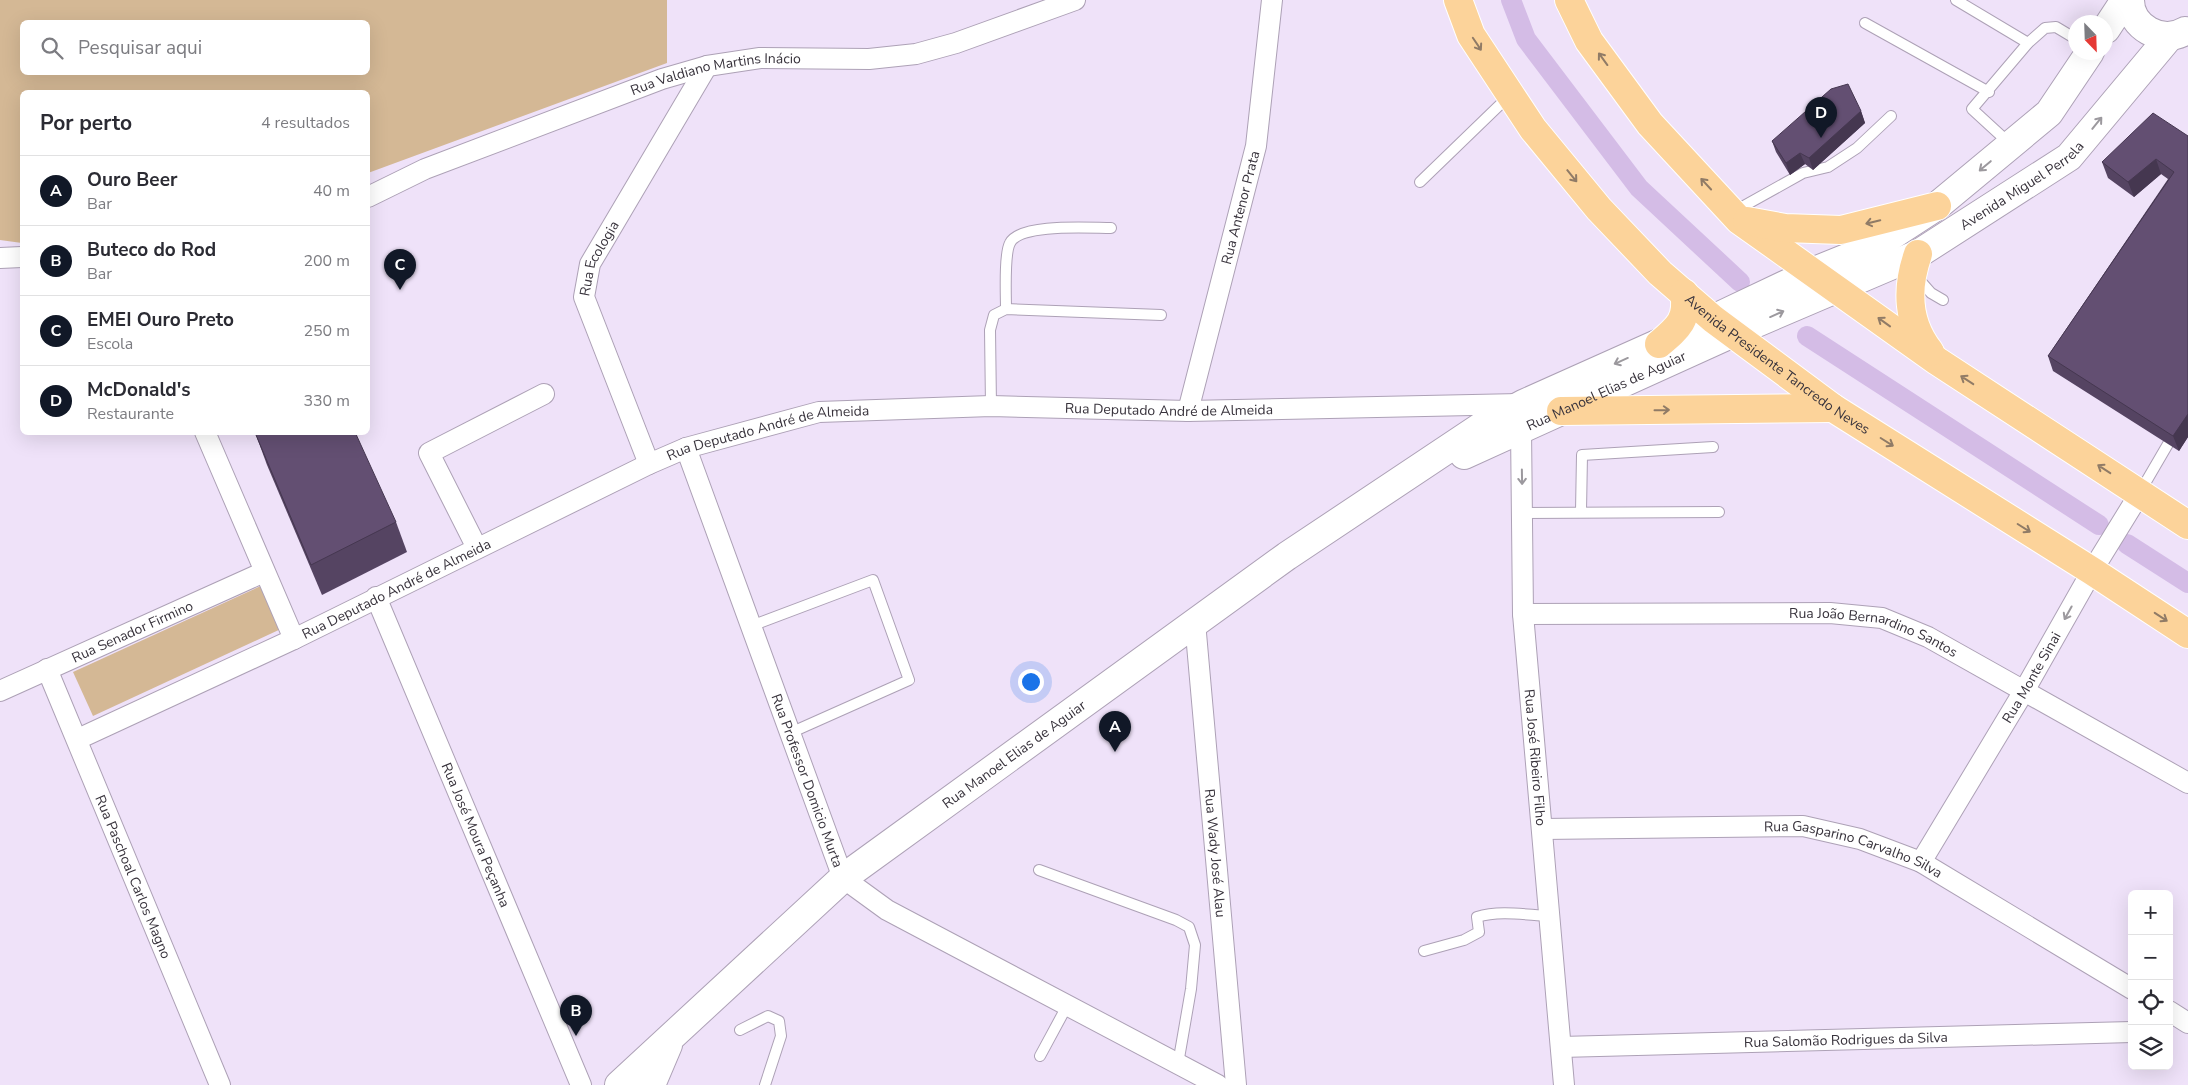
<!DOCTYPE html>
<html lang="pt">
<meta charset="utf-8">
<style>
:root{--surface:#fff;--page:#f2f2f3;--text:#2b2b33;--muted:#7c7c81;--line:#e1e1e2;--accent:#111827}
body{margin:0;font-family:"Nunito Sans",sans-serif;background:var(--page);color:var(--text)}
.controls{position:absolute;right:15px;bottom:15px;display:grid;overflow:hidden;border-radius:8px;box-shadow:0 5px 20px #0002}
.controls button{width:45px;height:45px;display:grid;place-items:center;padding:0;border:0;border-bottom:1px solid var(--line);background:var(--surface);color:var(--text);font:25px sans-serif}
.compass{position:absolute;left:2068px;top:15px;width:45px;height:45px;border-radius:50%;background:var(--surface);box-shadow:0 5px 20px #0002;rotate:157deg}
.you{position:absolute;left:1030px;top:681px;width:18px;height:18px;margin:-12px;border:4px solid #fff;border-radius:50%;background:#1a73e8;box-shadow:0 0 0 8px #1a73e833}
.badge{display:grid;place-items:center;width:32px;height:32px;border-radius:50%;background:var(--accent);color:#fff;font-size:16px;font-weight:700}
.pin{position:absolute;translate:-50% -41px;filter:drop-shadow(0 1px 2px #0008)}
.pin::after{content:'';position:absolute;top:26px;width:18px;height:15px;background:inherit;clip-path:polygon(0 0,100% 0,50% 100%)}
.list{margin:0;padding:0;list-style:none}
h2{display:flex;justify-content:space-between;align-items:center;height:65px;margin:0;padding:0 20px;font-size:21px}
h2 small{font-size:16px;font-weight:400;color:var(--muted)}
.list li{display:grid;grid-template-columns:32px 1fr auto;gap:15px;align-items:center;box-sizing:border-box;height:70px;padding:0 20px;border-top:1px solid var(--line)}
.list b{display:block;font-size:19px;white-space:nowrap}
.list p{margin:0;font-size:16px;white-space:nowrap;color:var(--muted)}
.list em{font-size:16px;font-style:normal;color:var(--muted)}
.icon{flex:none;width:28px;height:28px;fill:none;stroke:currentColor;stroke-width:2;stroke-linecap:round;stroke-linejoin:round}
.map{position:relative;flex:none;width:2188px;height:1085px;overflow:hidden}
.search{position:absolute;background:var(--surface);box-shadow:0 5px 20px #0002;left:20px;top:20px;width:350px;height:55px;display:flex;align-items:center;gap:12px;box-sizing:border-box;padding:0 18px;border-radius:8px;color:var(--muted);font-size:19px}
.panel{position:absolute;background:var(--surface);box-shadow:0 5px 20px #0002;left:20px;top:90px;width:350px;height:345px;border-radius:8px}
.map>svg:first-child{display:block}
.green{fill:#d4b895;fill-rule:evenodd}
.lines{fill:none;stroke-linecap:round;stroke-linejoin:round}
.canal{stroke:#d4bce6;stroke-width:20}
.service-casing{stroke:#ada1b6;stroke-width:12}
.minor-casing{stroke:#ada1b6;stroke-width:22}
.secondary-casing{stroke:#ada1b6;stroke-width:30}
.primary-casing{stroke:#fff;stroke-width:30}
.service{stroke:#fff;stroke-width:10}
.minor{stroke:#fff;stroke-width:20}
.secondary{stroke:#fff;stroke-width:28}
.primary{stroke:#fcd39a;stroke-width:28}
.wall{fill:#554462}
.shaded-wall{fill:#453750}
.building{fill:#634f72;stroke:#453750}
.oneway{stroke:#907b66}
.oneway2{stroke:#9c999e}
.labels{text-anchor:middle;stroke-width:5;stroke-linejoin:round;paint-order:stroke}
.street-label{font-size:14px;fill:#38333c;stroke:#fff}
</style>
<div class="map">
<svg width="2188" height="1085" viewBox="0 0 2188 1085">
<rect width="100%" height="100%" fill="#efe2f9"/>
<g class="green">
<path d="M 0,0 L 667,0 L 667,63 L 368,173 L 368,92 L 22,92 L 22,243 L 0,240 ZM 22,22 L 368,22 L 368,72 L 22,72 Z"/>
<path d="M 263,585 L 283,628 L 93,716 L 73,672 Z"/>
</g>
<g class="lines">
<g class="canal">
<path d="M 1511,0 L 1526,39 L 1639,188 L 1740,282"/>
<path d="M 1807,336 L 2099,525"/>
<path d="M 2127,544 L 2188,583"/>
</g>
<defs>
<g id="service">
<path d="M 1956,0 L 2028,43"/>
<path d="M 1865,23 L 1989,92"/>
<path d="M 2009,143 L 1972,109 L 2028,43 L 2045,28 L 2056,27 L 2076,39"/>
<path d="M 1420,182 L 1510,95"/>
<path d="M 1733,212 L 1803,173 L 1828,167 L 1857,148 L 1891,116"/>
<path d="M 1916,276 L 1931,293 L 1943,300"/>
<path d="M 1006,309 C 1006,296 1004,254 1010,243 C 1020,223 1089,228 1111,228"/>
<path d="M 991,406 L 990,330 L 994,315 L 1006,309 L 1161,315"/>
<path d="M 2140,492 L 2168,444"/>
<path d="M 1581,511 L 1582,455 L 1713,447"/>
<path d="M 1522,513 L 1719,512"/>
<path d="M 751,626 L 873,580 L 909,680 L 790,733"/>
<path d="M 1039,870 L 1176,920 L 1189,927 L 1195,945 L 1191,989 L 1178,1064"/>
<path d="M 1424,951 L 1464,940 L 1479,932 L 1477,917 C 1500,910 1526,915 1549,916"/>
<path d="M 740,1030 L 768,1016 L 779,1021 L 781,1036 L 765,1085"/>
<path d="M 1040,1056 L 1067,1006"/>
</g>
<g id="minor">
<path id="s1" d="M 368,197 L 425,169 L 662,79 L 707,66 L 760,58 L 869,59 L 916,54 L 956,43 L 1075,0"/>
<path d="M 0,258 L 22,257"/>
<path id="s2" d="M 1188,411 L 1256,146 L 1272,0"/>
<path id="s3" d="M 1521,429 L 1523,614 L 1564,1085"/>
<path d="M 205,432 L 294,639"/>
<path id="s4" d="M 686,448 L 843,878 L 887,910 L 1218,1085"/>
<path id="s5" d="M 649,464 L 584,297 L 590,264 L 707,66"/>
<path d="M 477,548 L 429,453 L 544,394"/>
<path id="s6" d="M 376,597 L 581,1085"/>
<path id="s7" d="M 1523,614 L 1830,613 L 1882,618 L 1928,637 L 2188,783"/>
<path id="s8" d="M 1195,622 L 1236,1085"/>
<path id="s9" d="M 47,669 L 220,1085"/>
<path id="s10" d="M 0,691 L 264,572"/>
<path id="s11" d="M 78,739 L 294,639 L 649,464 L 686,448 L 819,412 L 991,406 L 1188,411 L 1520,404"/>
<path id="s12" d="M 1542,829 L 1803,826 L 1860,839 L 1921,862 L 2132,989"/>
<path id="s13" d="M 1921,862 L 2024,691 L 2092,571 L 2140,493"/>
<path d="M 2169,1011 L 2188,1023"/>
<path id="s14" d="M 1561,1047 L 2132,1032"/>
</g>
<g id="secondary">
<path d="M 2130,0 C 2130,27 2162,45 2185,31"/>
<path d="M 2106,29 L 2125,0"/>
<path id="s15" d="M 1464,455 L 1733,333 L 1918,254 L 2069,157 L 2170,36"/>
<path id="s16" d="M 619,1085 L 843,878 L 1287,556 L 1482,426 L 1523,404 L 1713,319 L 1812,272 L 1874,247 L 1937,206 L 2049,113 L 2090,52"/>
<path d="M 651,1085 L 668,1045"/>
</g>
<g id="primary">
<path id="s17" d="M 1458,0 L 1471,35 L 1533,129 L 1599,209 L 1660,273 L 1713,319 L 1833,408 L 2092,571 L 2188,634"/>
<path d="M 1569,0 L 1589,41 L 1650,124 L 1739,220 L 1937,361 L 2188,525"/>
<path d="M 1747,221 L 1785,228 L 1841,230 L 1937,206"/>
<path d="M 1918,254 C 1906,288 1907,323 1930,352"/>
<path d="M 1659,344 C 1678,328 1689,319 1684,293"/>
<path d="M 1561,411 L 1833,408"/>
</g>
</defs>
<use href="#service" class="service-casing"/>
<use href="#minor" class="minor-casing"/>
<use href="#secondary" class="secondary-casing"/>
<use href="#primary" class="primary-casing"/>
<use href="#service" class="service"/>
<use href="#minor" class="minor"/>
<use href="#secondary" class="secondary"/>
<use href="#primary" class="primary"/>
</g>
<g class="wall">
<path d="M 1861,111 L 1865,123 L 1813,170 L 1805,164 L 1790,175 L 1776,152 L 1772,141 Z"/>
<path d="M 2188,136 L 2188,437 L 2179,451 L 2053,371 L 2048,356 L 2168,179 L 2161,174 L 2134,197 L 2108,178 L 2102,162 Z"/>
<path d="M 256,435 L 396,522 L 407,552 L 322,595 L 267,465 Z"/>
</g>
<g class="shaded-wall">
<path d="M 1861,111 L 1865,123 L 1813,170 L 1809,158 Z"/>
<path d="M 1800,153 L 1805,164 L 1790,175 L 1786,163 Z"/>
<path d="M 2156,159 L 2161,174 L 2134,197 L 2128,182 Z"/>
<path d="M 2188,414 L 2188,437 L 2179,451 L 2173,436 Z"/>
</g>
<g class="building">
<path d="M 1848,84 L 1861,111 L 1809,158 L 1800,153 L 1786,163 L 1772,141 L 1831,89 Z"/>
<path d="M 2153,113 L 2188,136 L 2188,414 L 2173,436 L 2048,356 L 2174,172 L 2156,159 L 2128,182 L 2102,162 Z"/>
<path d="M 258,432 L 355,432 L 396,522 L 311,565 L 256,435 Z"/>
</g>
<defs><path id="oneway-shaft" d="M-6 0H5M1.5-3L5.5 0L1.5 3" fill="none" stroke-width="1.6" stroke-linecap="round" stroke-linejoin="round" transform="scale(1.25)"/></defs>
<g class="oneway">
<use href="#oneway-shaft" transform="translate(1477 44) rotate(56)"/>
<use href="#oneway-shaft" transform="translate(1603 59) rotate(-126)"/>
<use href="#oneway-shaft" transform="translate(1572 176) rotate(51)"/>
<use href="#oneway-shaft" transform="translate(1706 184) rotate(-133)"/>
<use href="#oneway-shaft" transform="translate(1873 222) rotate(166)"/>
<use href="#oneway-shaft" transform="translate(1884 322) rotate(-144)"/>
<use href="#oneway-shaft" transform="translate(1967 380) rotate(-147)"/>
<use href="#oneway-shaft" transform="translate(1662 410) rotate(-1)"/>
<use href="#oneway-shaft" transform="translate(1887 442) rotate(32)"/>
<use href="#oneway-shaft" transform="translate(2104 469) rotate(-147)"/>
<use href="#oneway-shaft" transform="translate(2024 528) rotate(32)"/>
<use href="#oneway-shaft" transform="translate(2161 617) rotate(33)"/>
</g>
<g class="oneway2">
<use href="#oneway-shaft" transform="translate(2097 123) rotate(-51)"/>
<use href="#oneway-shaft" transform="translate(1985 166) rotate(140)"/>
<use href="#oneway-shaft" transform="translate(1777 314) rotate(-24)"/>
<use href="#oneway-shaft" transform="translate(1621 361) rotate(156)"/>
<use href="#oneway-shaft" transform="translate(1522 477) rotate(89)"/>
<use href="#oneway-shaft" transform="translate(2068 613) rotate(119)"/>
</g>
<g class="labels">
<g class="street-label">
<text dy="5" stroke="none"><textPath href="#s1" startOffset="371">Rua Valdiano Martins Inácio</textPath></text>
<text dy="5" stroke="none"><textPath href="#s15" startOffset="621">Avenida Miguel Perrela</textPath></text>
<text dy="5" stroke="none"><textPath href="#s2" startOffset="210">Rua Antenor Prata</textPath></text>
<text dy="5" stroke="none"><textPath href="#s5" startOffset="221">Rua Ecologia</textPath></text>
<text dy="5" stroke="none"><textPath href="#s17" startOffset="491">Avenida Presidente Tancredo Neves</textPath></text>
<text dy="5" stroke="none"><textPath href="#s15" startOffset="156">Rua Manoel Elias de Aguiar</textPath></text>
<text dy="5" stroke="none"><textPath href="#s11" startOffset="1162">Rua Deputado André de Almeida</textPath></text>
<text dy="5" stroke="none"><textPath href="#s11" startOffset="758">Rua Deputado André de Almeida</textPath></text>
<text dy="5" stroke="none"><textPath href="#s11" startOffset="352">Rua Deputado André de Almeida</textPath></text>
<text dy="5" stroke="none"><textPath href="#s10" startOffset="145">Rua Senador Firmino</textPath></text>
<text dy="5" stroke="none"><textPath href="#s7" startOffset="354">Rua João Bernardino Santos</textPath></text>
<text dy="5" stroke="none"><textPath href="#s13" startOffset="215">Rua Monte Sinai</textPath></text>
<text dy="5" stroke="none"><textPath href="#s16" startOffset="516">Rua Manoel Elias de Aguiar</textPath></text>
<text dy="5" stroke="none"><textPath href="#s3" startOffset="329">Rua José Ribeiro Filho</textPath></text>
<text dy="5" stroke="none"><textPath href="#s4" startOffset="354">Rua Professor Domicio Murta</textPath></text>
<text dy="5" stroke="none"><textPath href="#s6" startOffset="258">Rua José Moura Peçanha</textPath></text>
<text dy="5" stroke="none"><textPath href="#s12" startOffset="315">Rua Gasparino Carvalho Silva</textPath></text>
<text dy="5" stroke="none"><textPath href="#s8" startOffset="232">Rua Wady José Alau</textPath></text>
<text dy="5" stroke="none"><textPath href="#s9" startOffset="225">Rua Paschoal Carlos Magno</textPath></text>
<text dy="5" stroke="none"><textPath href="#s14" startOffset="285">Rua Salomão Rodrigues da Silva</textPath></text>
</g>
</g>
</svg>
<div class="controls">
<button>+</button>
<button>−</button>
<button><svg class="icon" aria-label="locate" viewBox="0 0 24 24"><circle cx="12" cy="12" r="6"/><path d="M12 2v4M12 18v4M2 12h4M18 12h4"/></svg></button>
<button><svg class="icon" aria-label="layers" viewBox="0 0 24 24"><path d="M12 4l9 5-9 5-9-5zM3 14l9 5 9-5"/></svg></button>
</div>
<svg class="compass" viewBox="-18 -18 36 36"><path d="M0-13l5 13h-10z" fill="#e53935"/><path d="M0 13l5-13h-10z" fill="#7c7c81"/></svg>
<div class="you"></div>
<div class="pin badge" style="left:1115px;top:752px">A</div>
<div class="pin badge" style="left:576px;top:1036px">B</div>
<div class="pin badge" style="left:400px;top:290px">C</div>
<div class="pin badge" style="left:1821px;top:138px">D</div>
<div class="search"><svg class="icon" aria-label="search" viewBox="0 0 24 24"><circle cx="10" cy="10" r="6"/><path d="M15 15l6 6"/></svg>Pesquisar aqui</div>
<section class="panel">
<h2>Por perto<small>4 resultados</small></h2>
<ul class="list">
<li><span class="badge">A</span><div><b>Ouro Beer</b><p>Bar</p></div><em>40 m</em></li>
<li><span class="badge">B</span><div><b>Buteco do Rod</b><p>Bar</p></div><em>200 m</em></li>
<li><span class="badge">C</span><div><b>EMEI Ouro Preto</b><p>Escola</p></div><em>250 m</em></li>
<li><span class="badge">D</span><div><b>McDonald's</b><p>Restaurante</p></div><em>330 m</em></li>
</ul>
</section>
</div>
